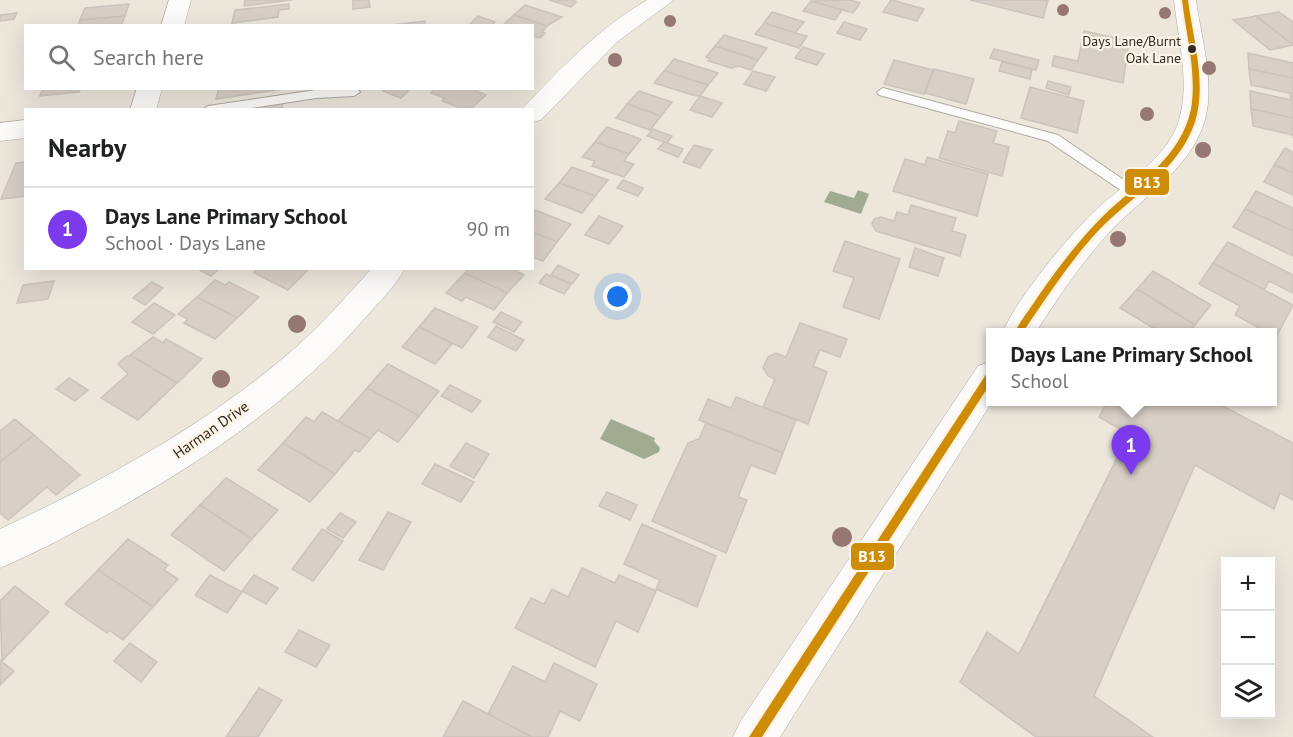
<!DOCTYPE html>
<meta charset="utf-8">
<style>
:root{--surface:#fff;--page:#f6f6f6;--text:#202124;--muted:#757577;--line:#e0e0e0;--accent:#7c3aed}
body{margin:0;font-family:"PT Sans",sans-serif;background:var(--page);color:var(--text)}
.controls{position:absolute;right:18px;bottom:18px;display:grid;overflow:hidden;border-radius:0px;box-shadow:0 6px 24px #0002}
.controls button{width:54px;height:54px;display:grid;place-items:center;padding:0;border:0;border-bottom:2px solid var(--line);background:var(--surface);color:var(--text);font:30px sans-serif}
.you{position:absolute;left:618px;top:297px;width:21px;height:21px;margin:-15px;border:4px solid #fff;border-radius:50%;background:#1a73e8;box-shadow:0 0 0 9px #1a73e833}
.badge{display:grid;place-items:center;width:39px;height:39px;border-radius:50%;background:var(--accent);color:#fff;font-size:20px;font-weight:700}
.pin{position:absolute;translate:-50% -50px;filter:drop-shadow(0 2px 3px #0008)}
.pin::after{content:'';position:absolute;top:32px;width:21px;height:18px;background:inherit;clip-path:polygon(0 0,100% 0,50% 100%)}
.popup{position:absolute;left:986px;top:328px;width:291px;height:78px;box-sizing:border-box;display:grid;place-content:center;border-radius:0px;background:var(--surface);filter:drop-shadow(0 2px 4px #0005);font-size:20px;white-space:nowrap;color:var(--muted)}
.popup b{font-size:22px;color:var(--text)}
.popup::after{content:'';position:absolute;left:50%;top:100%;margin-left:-12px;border:12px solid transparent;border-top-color:var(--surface)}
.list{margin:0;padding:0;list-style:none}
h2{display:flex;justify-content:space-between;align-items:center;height:78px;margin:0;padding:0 24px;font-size:26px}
h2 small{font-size:20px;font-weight:400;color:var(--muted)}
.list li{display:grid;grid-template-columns:39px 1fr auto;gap:18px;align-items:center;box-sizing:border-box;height:84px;padding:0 24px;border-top:2px solid var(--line)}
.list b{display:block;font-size:22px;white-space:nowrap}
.list p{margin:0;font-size:20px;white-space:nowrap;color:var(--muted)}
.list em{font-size:20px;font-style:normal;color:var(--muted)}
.icon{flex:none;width:33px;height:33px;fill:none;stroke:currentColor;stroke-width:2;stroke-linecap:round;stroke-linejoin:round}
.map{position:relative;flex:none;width:1293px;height:737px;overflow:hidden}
.search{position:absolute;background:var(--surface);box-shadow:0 6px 24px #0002;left:24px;top:24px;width:510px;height:66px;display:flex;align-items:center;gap:15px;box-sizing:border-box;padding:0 21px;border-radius:0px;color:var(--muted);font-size:22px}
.panel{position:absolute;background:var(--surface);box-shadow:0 6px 24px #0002;left:24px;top:108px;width:510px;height:162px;border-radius:0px}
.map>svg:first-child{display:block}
.water{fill:#a0ab92}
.building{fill:#d8cfc6;stroke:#cbc4bd;stroke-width:1.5}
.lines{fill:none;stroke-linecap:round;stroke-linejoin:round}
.service-casing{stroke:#aeaaa2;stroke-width:2}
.minor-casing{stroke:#aeaaa2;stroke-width:1}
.tertiary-casing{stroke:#aeaaa2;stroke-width:1}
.service{fill:#fcfbfa;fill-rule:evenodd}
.minor{fill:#fcfbfa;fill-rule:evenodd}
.tertiary{fill:#fcfbfa;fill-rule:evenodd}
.bus-1-casing{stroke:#fef4e5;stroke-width:5}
.bus-1{fill:#cf8d07;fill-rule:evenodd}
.tree{fill:#977772}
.bus-dot{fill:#2e2a23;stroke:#fef4e5;stroke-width:2}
.labels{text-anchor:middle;stroke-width:4.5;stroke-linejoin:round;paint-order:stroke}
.bus-label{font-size:14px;fill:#2e2a23;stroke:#fef4e5;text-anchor:end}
.street-label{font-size:15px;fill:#2e2a23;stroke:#fef4e5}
.line-badge{stroke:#fef4e5;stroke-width:2}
.badge-label{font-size:16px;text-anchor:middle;font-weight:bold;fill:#fff}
</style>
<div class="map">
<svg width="1293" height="737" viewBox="0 0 1293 737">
<rect width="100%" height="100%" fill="#ece6db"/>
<g class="water">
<path d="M 858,190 L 869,194 L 861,214 L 824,202 L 830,191 L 854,198 Z"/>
<path d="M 611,419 L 655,438 L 654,441 L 660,448 L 659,452 L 644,459 L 600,439 Z"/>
</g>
<g class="building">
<path d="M 245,0 L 292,0 L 244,6 Z"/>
<path d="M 353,0 L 369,0 L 370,7 L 353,9 Z"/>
<path d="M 549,0 L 574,0 L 576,2 L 571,7 Z"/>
<path d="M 851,0 L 860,3 L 853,13 L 811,1 Z"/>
<path d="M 891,0 L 892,0 L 924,9 L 917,21 L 883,12 Z"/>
<path d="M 970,0 L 1048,0 L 1043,18 Z"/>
<path d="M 811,1 L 842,10 L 835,20 L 803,11 Z"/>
<path d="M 129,4 L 125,16 L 80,20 L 85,8 Z"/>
<path d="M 289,4 L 289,9 L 279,10 L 278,17 L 232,23 L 235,10 Z"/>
<path d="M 525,5 L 562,17 L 547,26 L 514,15 Z"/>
<path d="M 772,12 L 804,22 L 795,33 L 764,23 Z"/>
<path d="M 1279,12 L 1293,22 L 1293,45 L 1256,16 Z"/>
<path d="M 17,13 L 14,19 L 0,21 L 0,15 Z"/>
<path d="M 514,15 L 547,26 L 542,32 L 545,33 L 540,38 L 532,36 L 532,26 L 503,25 Z"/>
<path d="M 125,16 L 121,26 L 78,26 L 80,20 Z"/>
<path d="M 478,16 L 495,22 L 491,26 L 468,26 Z"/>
<path d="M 1256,16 L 1293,45 L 1270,50 L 1233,20 Z"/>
<path d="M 425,21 L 425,26 L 384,26 Z"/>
<path d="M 844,22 L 867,29 L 860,40 L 837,33 Z"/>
<path d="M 764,23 L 795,33 L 807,36 L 799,48 L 755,34 Z"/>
<path d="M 1084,31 L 1129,41 L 1123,83 L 1052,66 L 1054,56 L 1078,61 Z"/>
<path d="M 724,35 L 767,48 L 758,60 L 715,46 Z"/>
<path d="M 715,46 L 758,60 L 751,70 L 739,66 L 731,68 L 708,61 L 710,59 L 706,57 Z"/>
<path d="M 803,47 L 824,54 L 817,65 L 795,58 Z"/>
<path d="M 994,49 L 1039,60 L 1036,70 L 990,58 Z"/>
<path d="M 1248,53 L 1293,63 L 1293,78 L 1249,69 Z"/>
<path d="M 674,59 L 718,73 L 708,85 L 664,71 Z"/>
<path d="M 894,60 L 933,70 L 924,94 L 884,84 Z"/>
<path d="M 1002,62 L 1032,69 L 1030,79 L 999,71 Z"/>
<path d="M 934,69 L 974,79 L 966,104 L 925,93 Z"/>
<path d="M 1249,69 L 1293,78 L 1293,94 L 1251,85 Z"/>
<path d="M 664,71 L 708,85 L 701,95 L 696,96 L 654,83 Z"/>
<path d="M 753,71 L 775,77 L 766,91 L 744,84 Z"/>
<path d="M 1048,81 L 1071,87 L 1069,95 L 1046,88 Z"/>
<path d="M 1030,87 L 1084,101 L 1077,133 L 1021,118 Z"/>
<path d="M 43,88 L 81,88 L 79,92 L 40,96 Z"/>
<path d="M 219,88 L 289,88 L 216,99 Z"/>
<path d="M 386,88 L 411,88 L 401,98 L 383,91 Z"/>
<path d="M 435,88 L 469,88 L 486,95 L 472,108 L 466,106 L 463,109 L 442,101 L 445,98 L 431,93 Z"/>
<path d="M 639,91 L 672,102 L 661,116 L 627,104 Z"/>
<path d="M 1250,91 L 1291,100 L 1290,95 L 1293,95 L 1293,118 L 1251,109 Z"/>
<path d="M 700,96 L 722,103 L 712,117 L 690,110 Z"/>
<path d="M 283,103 L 282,110 L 246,110 L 246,107 Z"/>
<path d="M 627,104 L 661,116 L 650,130 L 616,118 Z"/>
<path d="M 1251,109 L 1293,118 L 1293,138 L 1293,135 L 1253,126 Z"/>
<path d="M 959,121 L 997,131 L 993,143 L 1009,147 L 1002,176 L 939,158 L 948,131 L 955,133 Z"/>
<path d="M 607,127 L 641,139 L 629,154 L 595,142 Z"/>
<path d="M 653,129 L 672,136 L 667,143 L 647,136 Z"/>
<path d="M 595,142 L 629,154 L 624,161 L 634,164 L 624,177 L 592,166 L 595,161 L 582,157 Z"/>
<path d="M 664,142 L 683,149 L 678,157 L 658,149 Z"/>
<path d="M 694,145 L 712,150 L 700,168 L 683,162 Z"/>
<path d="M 1285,148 L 1293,152 L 1293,173 L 1274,165 Z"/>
<path d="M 927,157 L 988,174 L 977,216 L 893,191 L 905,159 L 925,165 Z"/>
<path d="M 26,162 L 26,196 L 1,199 L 16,163 Z"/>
<path d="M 1274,165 L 1293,173 L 1293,195 L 1264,182 Z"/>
<path d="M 572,167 L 608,180 L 595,196 L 559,183 Z"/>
<path d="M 623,180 L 643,188 L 638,196 L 617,188 Z"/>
<path d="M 559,183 L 595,196 L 582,213 L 545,199 Z"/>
<path d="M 1256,191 L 1293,208 L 1293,231 L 1245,209 Z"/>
<path d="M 911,205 L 956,218 L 952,231 L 966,235 L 960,256 L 876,231 L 872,224 L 874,219 L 881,217 L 894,221 L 897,212 L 908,215 Z"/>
<path d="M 1245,209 L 1293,231 L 1293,256 L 1233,227 Z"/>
<path d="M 535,210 L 571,224 L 557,242 L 532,232 Z"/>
<path d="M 599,216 L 623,226 L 609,244 L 585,235 Z"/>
<path d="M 532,232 L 557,242 L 543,261 L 532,257 Z"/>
<path d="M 845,241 L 900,259 L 879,319 L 843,307 L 854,278 L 833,271 Z"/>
<path d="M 1228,242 L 1293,275 L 1293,293 L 1269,281 L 1264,290 L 1213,263 Z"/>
<path d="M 915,248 L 944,258 L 938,276 L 909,267 Z"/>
<path d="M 1213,263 L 1293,305 L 1276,337 L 1235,315 L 1240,306 L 1199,284 Z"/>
<path d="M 558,265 L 579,275 L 572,284 L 551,275 Z"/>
<path d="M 196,268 L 220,268 L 211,276 Z"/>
<path d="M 256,268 L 302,268 L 307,271 L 288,290 L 254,273 Z"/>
<path d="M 469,268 L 511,268 L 524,275 L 507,293 L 465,273 Z"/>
<path d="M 1153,271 L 1211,305 L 1195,325 L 1137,289 Z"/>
<path d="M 465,273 L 507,293 L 494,310 L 466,297 L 462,301 L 446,293 Z"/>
<path d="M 546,274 L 571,284 L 564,294 L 539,283 Z"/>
<path d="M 215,280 L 225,285 L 229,282 L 259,297 L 237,318 L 197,297 Z"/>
<path d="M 54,281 L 48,299 L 17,303 L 23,285 Z"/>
<path d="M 152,282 L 163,288 L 145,305 L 133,298 Z"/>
<path d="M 1137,289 L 1195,325 L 1189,332 L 1160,332 L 1120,308 Z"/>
<path d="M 197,297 L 237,318 L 215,339 L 184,323 L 188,319 L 178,314 Z"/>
<path d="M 154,303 L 175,315 L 153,334 L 132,322 Z"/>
<path d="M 435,308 L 478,327 L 462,348 L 419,327 Z"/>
<path d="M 501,312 L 522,322 L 514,332 L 493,322 Z"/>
<path d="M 800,323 L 847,339 L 840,357 L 820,350 L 813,366 L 827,372 L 808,424 L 763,407 L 775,379 L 768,376 L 763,368 L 768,357 L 776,353 L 786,357 Z"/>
<path d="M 496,326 L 524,340 L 516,351 L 488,337 Z"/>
<path d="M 419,327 L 452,344 L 435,364 L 402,347 Z"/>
<path d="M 153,337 L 163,343 L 166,339 L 202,359 L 177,383 L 130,355 Z"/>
<path d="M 127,356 L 132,356 L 177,383 L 138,420 L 101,398 L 128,374 L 118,364 Z"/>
<path d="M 388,364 L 439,391 L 419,416 L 367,388 Z"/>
<path d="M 69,378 L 88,390 L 75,401 L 56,389 Z"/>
<path d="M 450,385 L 481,401 L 472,412 L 441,396 Z"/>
<path d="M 367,388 L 419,416 L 398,442 L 378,430 L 370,439 L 338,421 Z"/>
<path d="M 736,397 L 796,420 L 783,453 L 699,420 L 708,399 L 731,408 Z"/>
<path d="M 1107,402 L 1215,402 L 1293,443 L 1293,500 L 1280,493 L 1274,509 L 1195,465 L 1094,696 L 1153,737 L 1036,737 L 960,682 L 987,632 L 1019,654 L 1129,434 L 1099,417 Z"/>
<path d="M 322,412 L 370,439 L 359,452 L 355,450 L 335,474 L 283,443 L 306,417 L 314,422 Z"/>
<path d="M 15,419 L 34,435 L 0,462 L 0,431 Z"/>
<path d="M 706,423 L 783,453 L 775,474 L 751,465 L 738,497 L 747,500 L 726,553 L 652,521 L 688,443 L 699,439 Z"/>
<path d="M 34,435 L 80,475 L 56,495 L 47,487 L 8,520 L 0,513 L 0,462 Z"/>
<path d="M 283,443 L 335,474 L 310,502 L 258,470 Z"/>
<path d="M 466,443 L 489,454 L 474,478 L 450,466 Z"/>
<path d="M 435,464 L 474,482 L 461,502 L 422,484 Z"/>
<path d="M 226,478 L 278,510 L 252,539 L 200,505 Z"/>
<path d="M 607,492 L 637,505 L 630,520 L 599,506 Z"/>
<path d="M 200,505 L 252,539 L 224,571 L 171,535 Z"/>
<path d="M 388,512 L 411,522 L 383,570 L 359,560 Z"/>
<path d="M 340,513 L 356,522 L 343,538 L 327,529 Z"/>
<path d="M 642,524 L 716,556 L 697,607 L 656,589 L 660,580 L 624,564 Z"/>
<path d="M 322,529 L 343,541 L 313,581 L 292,569 Z"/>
<path d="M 128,539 L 168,565 L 164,570 L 178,579 L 153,607 L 98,570 Z"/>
<path d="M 582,568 L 615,583 L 619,575 L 656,591 L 638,632 L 616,621 L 595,667 L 515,628 L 531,598 L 544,604 L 552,589 L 568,597 Z"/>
<path d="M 98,570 L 153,607 L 123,640 L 109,630 L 107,633 L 65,604 Z"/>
<path d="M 210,575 L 242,592 L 227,613 L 195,595 Z"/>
<path d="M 254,575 L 278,588 L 266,604 L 242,591 Z"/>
<path d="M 15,586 L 49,612 L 2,661 L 0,601 Z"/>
<path d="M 299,630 L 330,645 L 316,667 L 285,652 Z"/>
<path d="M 130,643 L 157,662 L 141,682 L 114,661 Z"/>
<path d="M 0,660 L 14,671 L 0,685 Z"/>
<path d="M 554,663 L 597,684 L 580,721 L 560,711 L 548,737 L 532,737 L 488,714 L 513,666 L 545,682 Z"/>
<path d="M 259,688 L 282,700 L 258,737 L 226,737 Z"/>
<path d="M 463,701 L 488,714 L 532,737 L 443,737 Z"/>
</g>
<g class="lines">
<defs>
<g id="service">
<path d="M 356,88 L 360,92 L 354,96 L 316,98 L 239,110 L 202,110 L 208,106 L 316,90 Z"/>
<path d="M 883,88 L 1058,135 L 1140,191 L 1133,196 L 1128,195 L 1048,141 L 879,95 L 877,92 Z"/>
</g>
<g id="minor">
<path d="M 169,0 L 191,0 L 184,26 L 161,26 Z"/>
<path d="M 647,0 L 674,0 L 617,42 L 541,120 L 532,122 L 532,110 L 523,108 C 561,68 599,28 647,0 Z"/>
<path d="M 137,88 L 162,88 L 156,110 L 130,110 Z"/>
<path d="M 26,120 L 26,138 L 0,141 L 0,123 Z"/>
<path d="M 372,268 L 405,268 C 395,287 379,302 365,318 C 294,400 204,461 110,513 C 74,532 38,552 0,568 L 0,529 C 105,480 208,424 295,348 C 323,323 347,296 372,268 Z"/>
</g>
<g id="tertiary">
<path d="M 1174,0 L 1196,0 C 1201,38 1216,85 1204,123 C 1189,171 1138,200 1106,236 C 1079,266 1057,299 1036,332 L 1003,332 C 1016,299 1070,234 1097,209 C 1124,184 1166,159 1178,123 C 1191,85 1178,38 1174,0 Z"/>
<path d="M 990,362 L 992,402 L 780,737 L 733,737 L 740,722 L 978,366 Z"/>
</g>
</defs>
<use href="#service" class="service-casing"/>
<use href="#minor" class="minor-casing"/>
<use href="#tertiary" class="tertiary-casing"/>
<use href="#service" class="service"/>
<use href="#minor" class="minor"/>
<use href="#tertiary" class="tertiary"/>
<defs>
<g id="bus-1">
<path d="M 1182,0 L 1188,0 C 1193,39 1207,83 1195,122 C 1179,170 1132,196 1099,230 C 1070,261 1047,297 1023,332 L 1015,332 C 1020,321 1030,309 1037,298 C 1057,269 1078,241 1103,216 C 1136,184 1181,158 1191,109 C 1197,73 1186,35 1182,0 Z"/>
<path d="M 990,372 L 990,384 L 762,737 L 749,737 L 987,373 Z"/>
</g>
</defs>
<use href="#bus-1" class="bus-1-casing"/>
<use href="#bus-1" class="bus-1"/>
</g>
<g class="tree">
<circle cx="1063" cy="10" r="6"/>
<circle cx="1165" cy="13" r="6"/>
<circle cx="670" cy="21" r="6"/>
<circle cx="615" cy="60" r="7"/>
<circle cx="1209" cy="68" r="7"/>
<circle cx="1147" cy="114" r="7"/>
<circle cx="1203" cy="150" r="8"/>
<circle cx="1118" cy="239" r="8"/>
<circle cx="297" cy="324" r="9"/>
<circle cx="221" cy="379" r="9"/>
<circle cx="842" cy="537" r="10"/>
</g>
<circle class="bus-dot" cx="1192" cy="49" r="5"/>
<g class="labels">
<g class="bus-label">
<text x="1181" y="46">Days Lane/Burnt<tspan x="1181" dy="17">Oak Lane</tspan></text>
</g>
<g class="street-label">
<text transform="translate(211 430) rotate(-35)" y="5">Harman Drive</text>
</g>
</g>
<g class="line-badge">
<rect x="1124" y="168" width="46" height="28" rx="6" fill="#cf8d07"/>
<rect x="850" y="542" width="45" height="29" rx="6" fill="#cf8d07"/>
</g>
<g class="badge-label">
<text x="1147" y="188">B13</text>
<text x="872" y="562">B13</text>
</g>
</svg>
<div class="controls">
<button>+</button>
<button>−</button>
<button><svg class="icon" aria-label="layers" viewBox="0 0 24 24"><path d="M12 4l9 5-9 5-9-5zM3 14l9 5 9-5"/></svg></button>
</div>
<div class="you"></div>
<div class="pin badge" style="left:1131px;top:475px">1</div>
<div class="popup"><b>Days Lane Primary School</b>School</div>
<div class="search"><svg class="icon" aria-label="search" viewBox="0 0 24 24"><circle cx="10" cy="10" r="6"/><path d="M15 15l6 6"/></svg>Search here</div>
<section class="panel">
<h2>Nearby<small></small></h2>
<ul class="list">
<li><span class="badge">1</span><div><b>Days Lane Primary School</b><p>School · Days Lane</p></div><em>90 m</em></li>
</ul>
</section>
</div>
